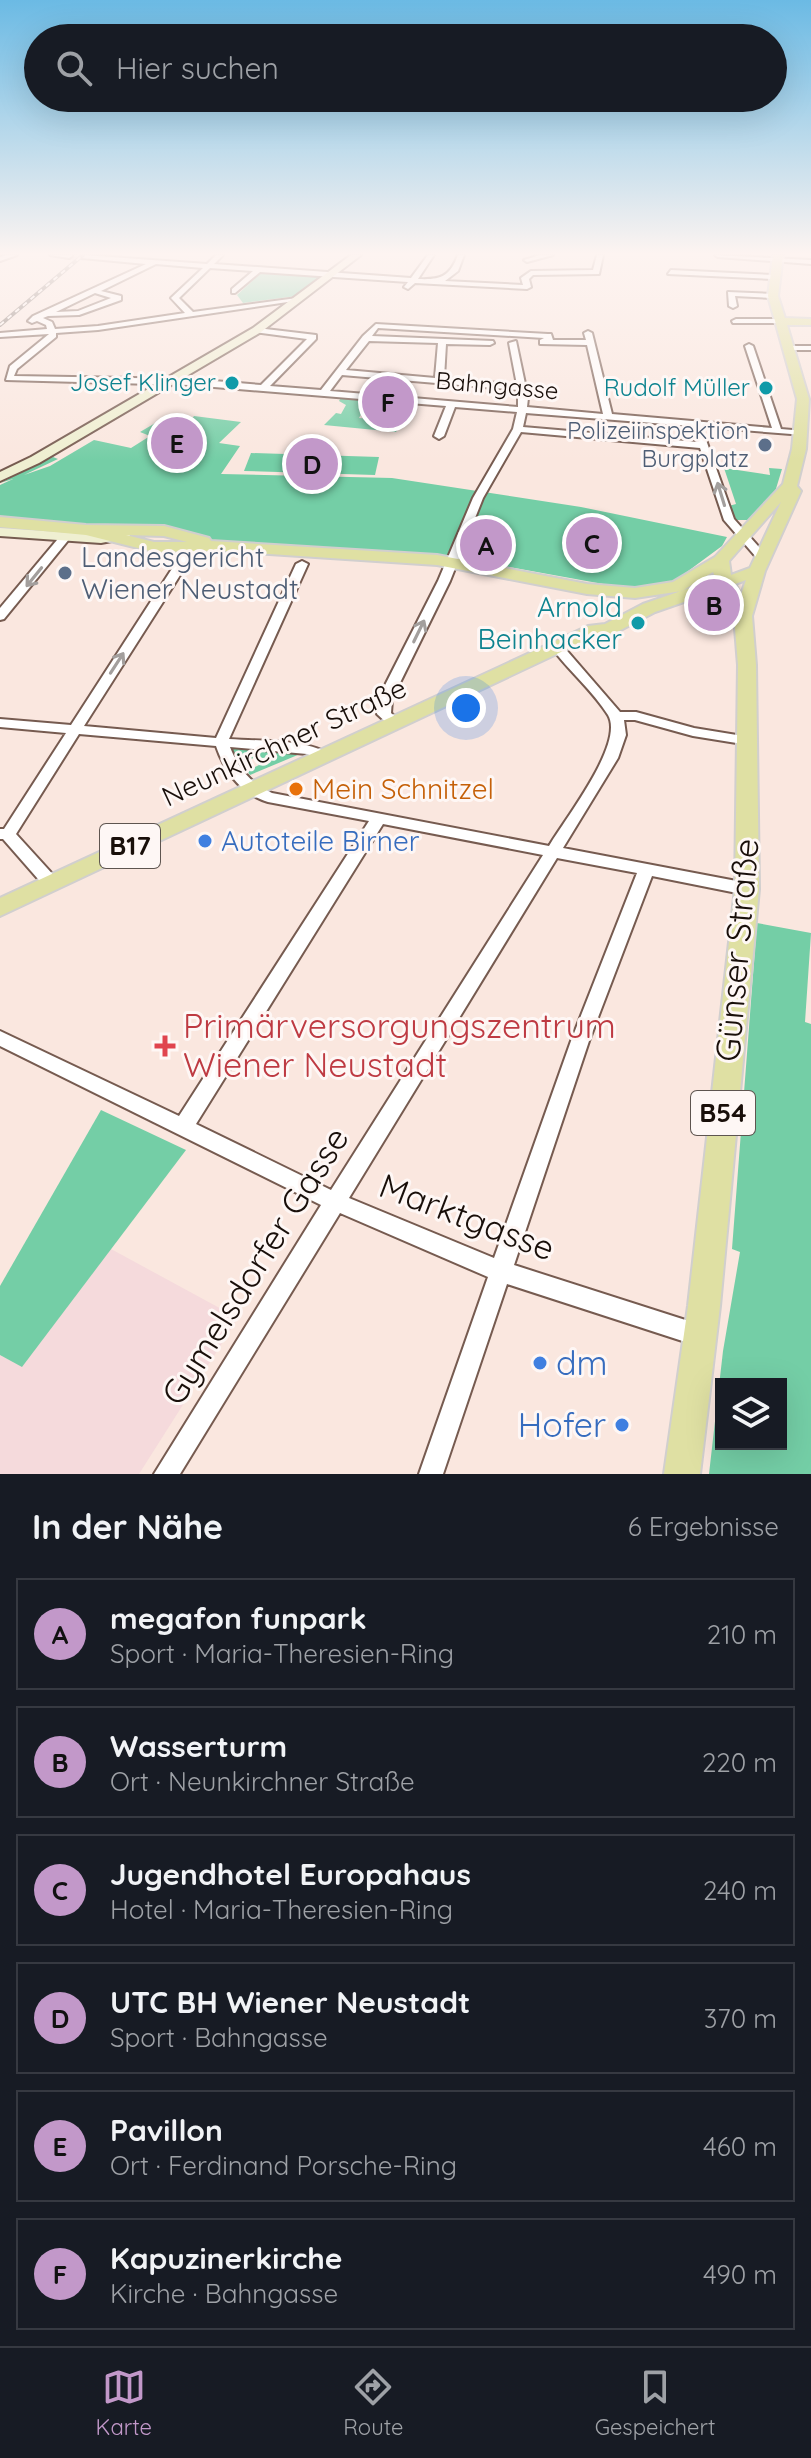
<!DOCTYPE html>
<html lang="de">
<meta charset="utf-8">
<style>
:root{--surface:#171b24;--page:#20242c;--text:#f1f3f6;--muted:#9ea1a6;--line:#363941;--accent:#c298c9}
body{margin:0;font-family:Quicksand,sans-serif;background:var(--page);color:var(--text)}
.controls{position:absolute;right:24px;bottom:24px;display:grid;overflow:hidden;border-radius:0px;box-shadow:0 8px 32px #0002}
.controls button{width:72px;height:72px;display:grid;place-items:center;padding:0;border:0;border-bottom:2px solid var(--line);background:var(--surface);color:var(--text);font:40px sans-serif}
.you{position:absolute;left:466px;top:708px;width:28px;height:28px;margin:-20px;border:6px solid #fff;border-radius:50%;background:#1a73e8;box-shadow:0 0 0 12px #1a73e833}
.badge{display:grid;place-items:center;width:52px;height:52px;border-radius:50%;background:var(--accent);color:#111;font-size:26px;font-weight:700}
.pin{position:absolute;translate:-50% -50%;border:4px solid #fff;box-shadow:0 2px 8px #0006}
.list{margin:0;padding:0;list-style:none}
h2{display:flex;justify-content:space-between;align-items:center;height:104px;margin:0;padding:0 32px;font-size:34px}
h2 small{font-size:26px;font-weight:400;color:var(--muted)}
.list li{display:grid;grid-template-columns:52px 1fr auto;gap:24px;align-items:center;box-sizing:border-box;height:112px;margin:0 16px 16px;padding:0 16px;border:2px solid var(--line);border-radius:0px}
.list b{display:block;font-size:30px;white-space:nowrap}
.list p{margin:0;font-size:26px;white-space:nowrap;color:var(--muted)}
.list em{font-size:26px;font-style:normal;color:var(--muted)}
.icon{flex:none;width:44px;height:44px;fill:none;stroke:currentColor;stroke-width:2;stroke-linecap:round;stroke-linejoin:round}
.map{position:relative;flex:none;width:811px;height:1474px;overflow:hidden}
.search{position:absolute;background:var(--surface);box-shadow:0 8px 32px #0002;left:24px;right:24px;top:24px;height:88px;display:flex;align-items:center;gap:20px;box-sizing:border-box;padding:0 28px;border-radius:44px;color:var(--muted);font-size:30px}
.sheet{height:872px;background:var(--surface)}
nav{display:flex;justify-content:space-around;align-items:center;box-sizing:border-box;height:112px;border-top:2px solid var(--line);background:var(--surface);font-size:22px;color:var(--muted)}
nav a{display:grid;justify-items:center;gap:4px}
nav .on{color:var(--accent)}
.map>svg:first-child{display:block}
.industrial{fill:#f5dadc}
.green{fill:#74cea6;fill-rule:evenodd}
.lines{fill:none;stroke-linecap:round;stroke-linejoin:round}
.street-tunnel{stroke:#d8c7bf;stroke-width:8;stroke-dasharray:8 4;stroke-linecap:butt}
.street-casing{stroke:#765b50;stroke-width:4}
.secondary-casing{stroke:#765b50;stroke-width:4}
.primary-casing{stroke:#d1cfce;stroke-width:4}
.street{fill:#fff;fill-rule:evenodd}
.secondary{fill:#efefd1;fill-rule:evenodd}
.primary{fill:#dfe0a3;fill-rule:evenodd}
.rail-casing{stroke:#7a6c66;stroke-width:4}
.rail{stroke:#fef7f5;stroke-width:2;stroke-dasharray:5;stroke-linecap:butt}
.oneway{stroke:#a39f9d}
.culture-dot{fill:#0f9aa8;stroke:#fef7f5;stroke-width:3}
.service-dot{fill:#5c6f8a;stroke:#fef7f5;stroke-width:3}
.food-dot{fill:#e8710a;stroke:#fef7f5;stroke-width:3}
.shop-dot{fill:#3f7fe0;stroke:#fef7f5;stroke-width:3}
.health-dot{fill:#e0444e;stroke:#fef7f5;stroke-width:3}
.labels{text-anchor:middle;stroke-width:6;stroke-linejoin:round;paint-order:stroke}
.far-culture-label{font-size:24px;fill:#0d838f;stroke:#fef7f5;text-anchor:end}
.far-street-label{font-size:24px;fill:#190f0a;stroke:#fef7f5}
.far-service-label{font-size:24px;fill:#4e5e75;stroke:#fef7f5;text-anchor:end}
.shield{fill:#fef7f5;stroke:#5e5550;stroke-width:2}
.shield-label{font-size:26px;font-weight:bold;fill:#190f0a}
.service-label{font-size:28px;fill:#4e5e75;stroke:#fef7f5;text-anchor:start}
.culture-label{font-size:28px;fill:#0d838f;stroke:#fef7f5;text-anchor:end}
.street-label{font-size:28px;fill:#190f0a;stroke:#fef7f5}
.food-label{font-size:28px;fill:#c56008;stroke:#fef7f5;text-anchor:start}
.shop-label{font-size:28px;fill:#366cbe;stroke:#fef7f5;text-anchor:start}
.near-street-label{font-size:34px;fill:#190f0a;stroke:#fef7f5}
.near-health-label{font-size:34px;fill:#be3a42;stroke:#fef7f5;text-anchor:start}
.near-shop-label{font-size:34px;fill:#366cbe;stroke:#fef7f5;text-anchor:start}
</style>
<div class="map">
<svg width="811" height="1474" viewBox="0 0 811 1474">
<rect width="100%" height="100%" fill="#fae7df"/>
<path class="industrial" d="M 111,1249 L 238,1318 L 139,1474 L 0,1474 L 0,1355 L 22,1366 Z"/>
<g class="green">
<path d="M 263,271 L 322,276 L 297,296 L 243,303 L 237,295 Z"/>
<path d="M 342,395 L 370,397 L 359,418 L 402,421 L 396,432 L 324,425 L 336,413 L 341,414 L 346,405 L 339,401 Z"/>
<path d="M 194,416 L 241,422 L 219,443 L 240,446 L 221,474 L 392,478 L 581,507 L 727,537 L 722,546 L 676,580 L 636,590 L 437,554 L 217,541 L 166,527 L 103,527 L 0,517 L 0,485 L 13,479 L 0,483 L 53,457 L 58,459 L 24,475 L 50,466 L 94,440 L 131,448 L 150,436 L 140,432 L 157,422 L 186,426 Z"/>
<path d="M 251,453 L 379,457 L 375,475 L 244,471 Z"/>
<path d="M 724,468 L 770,475 L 769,468 L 782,469 L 775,492 L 753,520 L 729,520 L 725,507 L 736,504 Z"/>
<path d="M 228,746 L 299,752 L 300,754 L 250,775 L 247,771 L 259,765 L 254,758 L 241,761 Z"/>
<path d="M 757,923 L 811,933 L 805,1022 L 811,1024 L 811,1474 L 709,1474 L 723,1351 L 740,1252 L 732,1249 ZM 781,1384 L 781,1444 L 721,1444 L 721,1384 Z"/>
<path d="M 101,1110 L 186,1150 L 22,1367 L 0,1355 L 0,1286 Z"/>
</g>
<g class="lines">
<path class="street-tunnel" d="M 69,256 L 84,257"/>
<defs>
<g id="street">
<path d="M 6,255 L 17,255 L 0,261 L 0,257 Z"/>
<path d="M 50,255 L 72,255 L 72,256 L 69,258 Z"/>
<path d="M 84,255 L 207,264 L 216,255 L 223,255 L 214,264 L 411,278 L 428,255 L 434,255 L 418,279 C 440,280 450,277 458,255 L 464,255 L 458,271 L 445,281 L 523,285 L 521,278 L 531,271 L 593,270 L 597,255 L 603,255 L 599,274 L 533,275 L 529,279 L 531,287 L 527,289 L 415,283 L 408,289 L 404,287 L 408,282 L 260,272 L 235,293 L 232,293 L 232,289 L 253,271 L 210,268 L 179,298 L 193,312 L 297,298 L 301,300 L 98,330 L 56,333 L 56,337 L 17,369 L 14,376 L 190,379 L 261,385 L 307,339 L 254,332 L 254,328 L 257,328 L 316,335 L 316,339 L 270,386 L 321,390 L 363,336 L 376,324 L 548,334 L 551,334 L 553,340 L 586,340 L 584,333 L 588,331 L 592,333 L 612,414 L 772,428 L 745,346 L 749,344 L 753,346 L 781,429 L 804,431 L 804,435 L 526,413 L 523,427 L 698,442 L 699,437 L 705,437 L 734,519 L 766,555 L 764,557 L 756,557 L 724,520 L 700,448 L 521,432 L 483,498 L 450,581 L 392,699 L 391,713 L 402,723 L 400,726 L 390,726 L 377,714 L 378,699 L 438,581 L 473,498 L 513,429 L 517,412 L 455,407 L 444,436 L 439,439 L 434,436 L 446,406 L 190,385 L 6,380 L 10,366 L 49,334 L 0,337 L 0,333 L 47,329 L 46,325 L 37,321 L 32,323 L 28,321 L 33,316 L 146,264 L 82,258 ZM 156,264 L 203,268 L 171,298 L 185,313 L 98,326 L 55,329 L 52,322 L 43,318 L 48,316 L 79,315 L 121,300 L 121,296 L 101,291 ZM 95,293 L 111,298 L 78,311 L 56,312 ZM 378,328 L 544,338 L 540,340 L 540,344 L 587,345 L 603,414 L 527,407 L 528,398 L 516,341 L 509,343 L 517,385 L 444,378 L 446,344 L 490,345 L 494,343 L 493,341 L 372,336 ZM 369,341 L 438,343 L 435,378 L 346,370 ZM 342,375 L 518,390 L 518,407 L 330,391 Z"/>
<path d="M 540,255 L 553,255 L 527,262 L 524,260 Z"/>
<path d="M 715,255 L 811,260 L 811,264 L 718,257 Z"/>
<path d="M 671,270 L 773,275 L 777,277 L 773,279 L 668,274 Z"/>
<path d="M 728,292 L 773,294 L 777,296 L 773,298 L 735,296 L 737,306 L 733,308 L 729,306 Z"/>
<path d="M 736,319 L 779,319 L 783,321 L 779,323 L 733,323 L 732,321 Z"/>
<rect x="784" y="346" width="27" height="4"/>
<path d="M 66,533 L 70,534 L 70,538 L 4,619 L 0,620 L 0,608 L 62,534 Z"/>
<path d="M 192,544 L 198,547 L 84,726 L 216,738 L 296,564 L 302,561 L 308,564 L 229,739 C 256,741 312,739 331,756 L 324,760 L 307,754 L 230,747 C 238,768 251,784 272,793 L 549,846 C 565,819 625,743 608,715 C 593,691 568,670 552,648 L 558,644 L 562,645 L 620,712 L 636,712 L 694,728 L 749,737 L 756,741 L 749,745 L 693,736 L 635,720 L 624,720 L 626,735 L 618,758 L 563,848 L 747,883 L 753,885 L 755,889 L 753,893 L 747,895 L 652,876 L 589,1041 L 514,1265 L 701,1325 L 709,1328 L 712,1336 L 709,1344 L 701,1347 L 507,1284 L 443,1474 L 419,1474 L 488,1277 L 340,1213 L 180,1474 L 154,1474 L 321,1205 L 0,1046 L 0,1031 L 179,1116 L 369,821 L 268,802 C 241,794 225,772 216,746 L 79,734 L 16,834 L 57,879 L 59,883 L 57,887 L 45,887 L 3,839 L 0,839 L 0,829 L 4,829 L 66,733 L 0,727 L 0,719 L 71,725 L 186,547 ZM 383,824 L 543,855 L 331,1190 L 196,1124 ZM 557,858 L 637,873 L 571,1041 L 494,1258 L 349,1198 Z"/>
</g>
<g id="secondary">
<path d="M 351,255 L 361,255 L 261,332 L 39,463 L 0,481 L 0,472 L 31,457 L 253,328 Z"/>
<path d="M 0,528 L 101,535 L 123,531 L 130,535 L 128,538 L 101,543 L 0,536 Z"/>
</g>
<path id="primary" d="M 773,255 L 783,255 L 778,296 L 785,318 L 811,319 L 811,325 L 787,325 L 809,399 L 806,449 L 797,486 L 801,491 L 765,571 L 752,616 L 756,665 L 759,889 L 720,1306 L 700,1474 L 664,1474 L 688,1306 L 735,889 L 738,665 L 734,616 L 721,589 L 655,612 L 615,633 L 597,635 L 0,916 L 0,898 L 588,626 L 605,624 L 643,604 L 716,579 L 713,572 L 682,591 L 635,598 L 587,594 L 437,565 L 223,551 L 154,552 L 86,535 L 0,527 L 0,517 L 86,525 L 164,526 L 209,538 L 211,541 L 437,555 L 587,584 L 635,588 L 673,582 L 715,557 L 783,484 L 792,449 L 797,399 L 768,296 ZM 781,502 L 750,568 L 731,575 L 729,561 ZM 126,535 L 164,536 L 187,542 L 154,542 ZM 746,580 L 741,595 L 735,584 Z"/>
</defs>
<use href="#street" class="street-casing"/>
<use href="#secondary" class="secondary-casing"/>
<use href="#primary" class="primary-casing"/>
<use href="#street" class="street"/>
<use href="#secondary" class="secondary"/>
<use href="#primary" class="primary"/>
<defs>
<path id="rail" d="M 0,325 L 83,255"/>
</defs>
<use href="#rail" class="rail-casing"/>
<use href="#rail" class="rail"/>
</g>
<defs><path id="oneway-shaft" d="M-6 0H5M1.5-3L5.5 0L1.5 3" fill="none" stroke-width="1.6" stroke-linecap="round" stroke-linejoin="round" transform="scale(2)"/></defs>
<g class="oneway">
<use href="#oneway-shaft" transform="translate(721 494) rotate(-107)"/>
<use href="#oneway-shaft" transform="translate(34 577) rotate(129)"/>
<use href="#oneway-shaft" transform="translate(419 631) rotate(-64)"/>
<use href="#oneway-shaft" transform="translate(117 663) rotate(-57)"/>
</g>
<linearGradient id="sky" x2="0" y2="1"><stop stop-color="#6bbae4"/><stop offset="0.55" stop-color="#fdf4f1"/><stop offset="1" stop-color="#fdf4f1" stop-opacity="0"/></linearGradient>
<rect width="811" height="461" fill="url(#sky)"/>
<g class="culture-dot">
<circle cx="232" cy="383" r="8"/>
<circle cx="766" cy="388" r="8"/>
<circle cx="638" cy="623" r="8"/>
</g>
<g class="service-dot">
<circle cx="765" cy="445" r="8"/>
<circle cx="65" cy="573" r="8"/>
</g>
<circle class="food-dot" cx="296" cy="789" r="8"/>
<g class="shop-dot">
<circle cx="205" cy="841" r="8"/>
<circle cx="540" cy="1363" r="8"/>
<circle cx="622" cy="1425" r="8"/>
</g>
<path class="health-dot" d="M161 1034h8v8h8v8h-8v8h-8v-8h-8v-8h8z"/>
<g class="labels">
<g class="far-culture-label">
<text x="216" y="391">Josef Klinger</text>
<text x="750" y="396">Rudolf Müller</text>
</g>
<g class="far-street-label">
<text transform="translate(497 386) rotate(5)" y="8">Bahngasse</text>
</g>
<g class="far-service-label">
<text x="749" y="439">Polizeiinspektion<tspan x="749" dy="28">Burgplatz</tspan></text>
</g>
<g class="shield">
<rect x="100" y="824" width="60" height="44" rx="6"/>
<rect x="691" y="1091" width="64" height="44" rx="6"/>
</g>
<g class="shield-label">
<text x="130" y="855">B17</text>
<text x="723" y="1122">B54</text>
</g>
<g class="service-label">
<text x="81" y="567">Landesgericht<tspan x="81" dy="32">Wiener Neustadt</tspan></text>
</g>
<g class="culture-label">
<text x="622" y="617">Arnold<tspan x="622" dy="32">Beinhacker</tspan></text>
</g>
<g class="street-label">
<text transform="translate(284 742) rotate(-25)" y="10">Neunkirchner Straße</text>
</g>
<g class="food-label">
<text x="312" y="799">Mein Schnitzel</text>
</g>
<g class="shop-label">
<text x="221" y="851">Autoteile Birner</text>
</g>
<g class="near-street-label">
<text transform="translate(737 950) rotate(-85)" y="12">Günser Straße</text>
<text transform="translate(467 1217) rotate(21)" y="12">Marktgasse</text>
<text transform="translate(255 1266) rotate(-58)" y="12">Gymelsdorfer Gasse</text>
</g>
<g class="near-health-label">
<text x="183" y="1038">Primärversorgungszentrum<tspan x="183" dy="39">Wiener Neustadt</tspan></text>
</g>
<g class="near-shop-label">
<text x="556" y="1375">dm</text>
<text x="606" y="1437" text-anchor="end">Hofer</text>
</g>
</g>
</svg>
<div class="controls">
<button><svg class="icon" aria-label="layers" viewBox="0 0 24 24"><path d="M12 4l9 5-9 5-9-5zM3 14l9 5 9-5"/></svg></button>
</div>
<div class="you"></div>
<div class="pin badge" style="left:486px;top:545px">A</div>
<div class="pin badge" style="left:714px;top:605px">B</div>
<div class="pin badge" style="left:592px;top:543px">C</div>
<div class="pin badge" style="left:312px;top:464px">D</div>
<div class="pin badge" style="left:177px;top:443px">E</div>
<div class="pin badge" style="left:388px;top:402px">F</div>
<div class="search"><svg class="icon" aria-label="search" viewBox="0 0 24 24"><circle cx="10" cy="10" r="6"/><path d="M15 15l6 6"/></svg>Hier suchen</div>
</div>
<section class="sheet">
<h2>In der Nähe<small>6 Ergebnisse</small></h2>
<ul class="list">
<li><span class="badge">A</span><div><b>megafon funpark</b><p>Sport · Maria-Theresien-Ring</p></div><em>210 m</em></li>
<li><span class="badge">B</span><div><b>Wasserturm</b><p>Ort · Neunkirchner Straße</p></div><em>220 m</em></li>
<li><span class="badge">C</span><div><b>Jugendhotel Europahaus</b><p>Hotel · Maria-Theresien-Ring</p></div><em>240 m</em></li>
<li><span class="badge">D</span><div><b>UTC BH Wiener Neustadt</b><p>Sport · Bahngasse</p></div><em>370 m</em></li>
<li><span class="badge">E</span><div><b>Pavillon</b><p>Ort · Ferdinand Porsche-Ring</p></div><em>460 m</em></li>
<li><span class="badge">F</span><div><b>Kapuzinerkirche</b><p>Kirche · Bahngasse</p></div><em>490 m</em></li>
</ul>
</section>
<nav>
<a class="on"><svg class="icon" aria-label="map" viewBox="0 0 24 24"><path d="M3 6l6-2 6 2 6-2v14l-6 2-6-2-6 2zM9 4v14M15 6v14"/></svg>Karte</a>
<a><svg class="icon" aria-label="directions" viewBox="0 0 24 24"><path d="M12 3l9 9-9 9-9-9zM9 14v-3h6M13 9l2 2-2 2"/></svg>Route</a>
<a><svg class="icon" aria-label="saved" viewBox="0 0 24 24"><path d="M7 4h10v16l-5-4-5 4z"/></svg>Gespeichert</a>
</nav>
